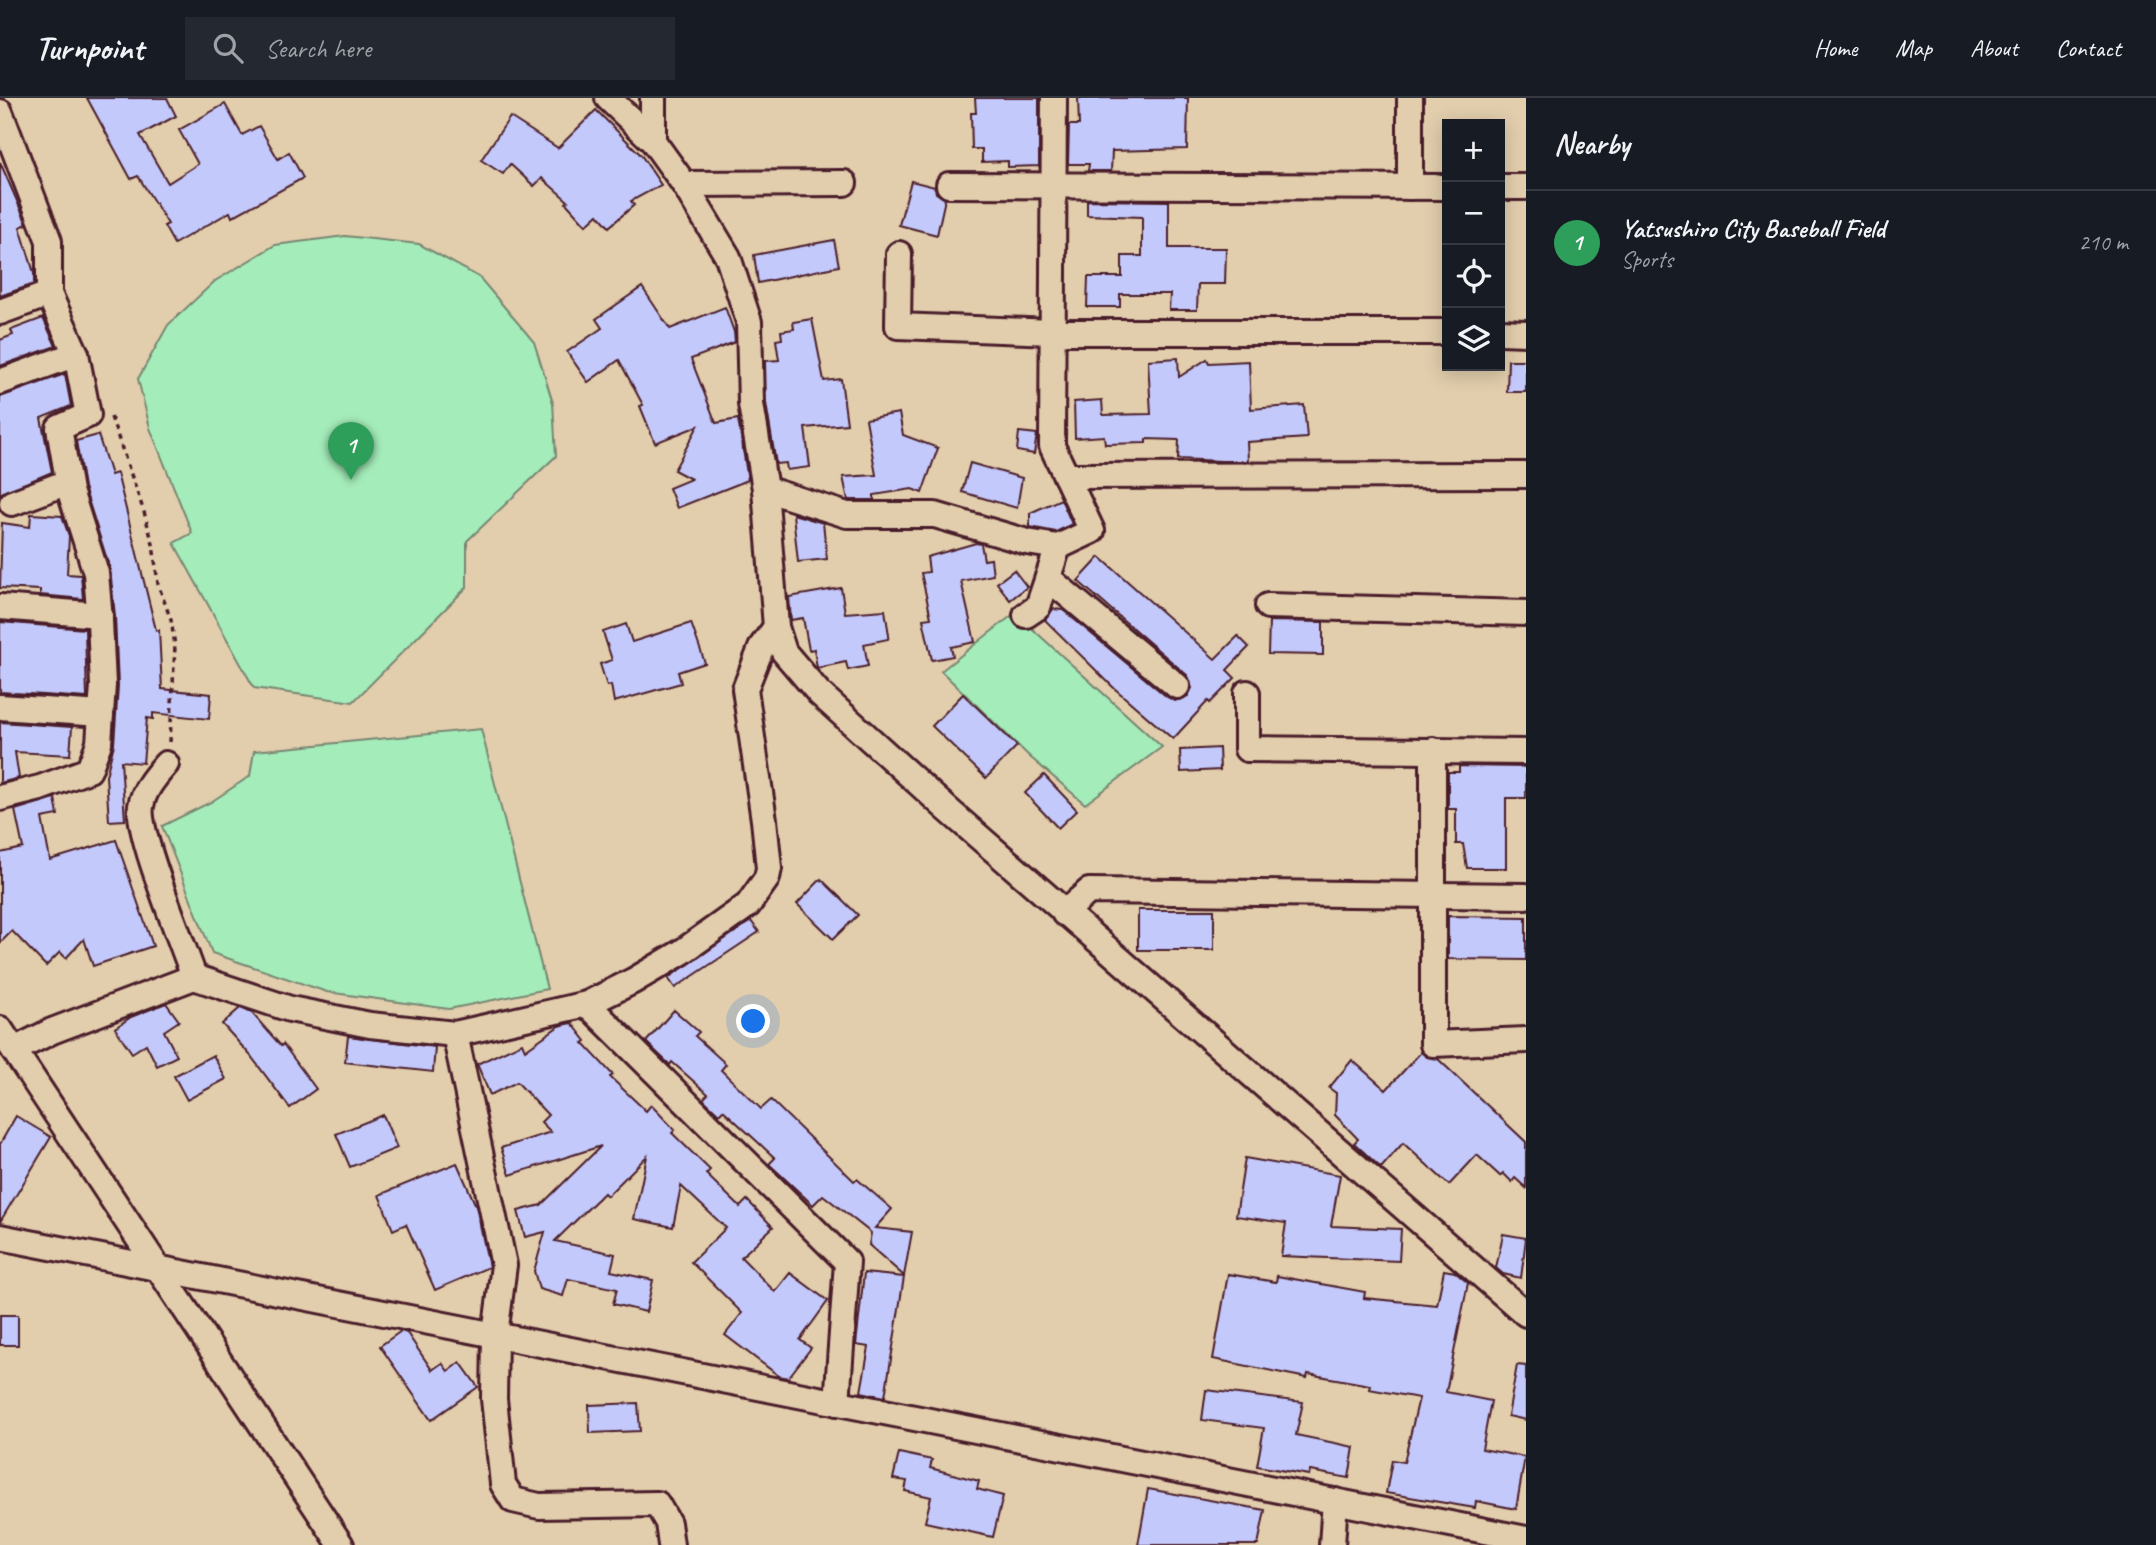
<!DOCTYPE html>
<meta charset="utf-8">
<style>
:root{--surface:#171b24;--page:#242831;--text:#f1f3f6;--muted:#9ea1a6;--line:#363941;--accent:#7c3aed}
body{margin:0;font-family:Caveat,sans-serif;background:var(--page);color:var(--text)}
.controls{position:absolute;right:21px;top:21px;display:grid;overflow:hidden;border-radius:0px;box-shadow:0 4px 18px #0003}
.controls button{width:63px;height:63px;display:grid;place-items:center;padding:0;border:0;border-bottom:2px solid var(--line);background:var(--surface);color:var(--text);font:35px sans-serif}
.you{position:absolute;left:754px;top:924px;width:24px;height:24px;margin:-18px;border:5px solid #fff;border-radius:50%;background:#1a73e8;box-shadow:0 0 0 10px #1a73e833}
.badge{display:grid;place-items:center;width:46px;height:46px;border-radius:50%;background:var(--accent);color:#fff;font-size:23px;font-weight:700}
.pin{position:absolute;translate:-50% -58px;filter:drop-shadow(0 2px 4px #0008)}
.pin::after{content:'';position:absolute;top:37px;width:24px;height:21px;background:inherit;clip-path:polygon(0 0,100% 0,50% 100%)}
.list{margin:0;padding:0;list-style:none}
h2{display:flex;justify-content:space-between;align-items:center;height:91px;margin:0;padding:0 28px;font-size:30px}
h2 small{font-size:23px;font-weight:400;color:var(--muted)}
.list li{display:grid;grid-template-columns:46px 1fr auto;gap:21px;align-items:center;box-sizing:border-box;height:105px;padding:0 28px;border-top:2px solid var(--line)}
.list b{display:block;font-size:26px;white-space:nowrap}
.list p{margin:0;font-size:23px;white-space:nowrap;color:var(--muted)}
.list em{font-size:23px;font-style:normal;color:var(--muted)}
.icon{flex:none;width:38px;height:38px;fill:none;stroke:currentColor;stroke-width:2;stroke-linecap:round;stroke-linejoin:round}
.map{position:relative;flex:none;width:1526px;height:1447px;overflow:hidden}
header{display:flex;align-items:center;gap:42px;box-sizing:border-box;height:98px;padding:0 35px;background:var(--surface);border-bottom:2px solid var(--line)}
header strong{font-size:33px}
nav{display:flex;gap:38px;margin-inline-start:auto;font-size:24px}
.search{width:490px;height:63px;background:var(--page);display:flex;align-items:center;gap:18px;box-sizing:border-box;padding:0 24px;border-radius:0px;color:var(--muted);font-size:26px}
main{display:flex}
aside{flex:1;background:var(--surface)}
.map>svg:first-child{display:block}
.green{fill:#a4ecb9;stroke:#778672;stroke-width:2}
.building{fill:#c4c9fb;stroke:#4a1f2b;stroke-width:2}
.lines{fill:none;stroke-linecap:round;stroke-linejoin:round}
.minor-casing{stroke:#4a1f2b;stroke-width:30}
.path{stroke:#4a1f2b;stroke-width:3.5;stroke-dasharray:5 5;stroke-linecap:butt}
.minor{stroke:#e2cead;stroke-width:24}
</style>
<header>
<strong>Turnpoint</strong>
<div class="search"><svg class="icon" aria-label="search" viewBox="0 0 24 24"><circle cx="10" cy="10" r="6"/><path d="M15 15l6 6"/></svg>Search here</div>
<nav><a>Home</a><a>Map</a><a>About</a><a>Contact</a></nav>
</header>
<main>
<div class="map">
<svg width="1526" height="1447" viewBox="0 0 1526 1447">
<rect width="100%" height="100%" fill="#e2cead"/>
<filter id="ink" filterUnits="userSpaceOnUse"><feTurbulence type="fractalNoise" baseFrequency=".0143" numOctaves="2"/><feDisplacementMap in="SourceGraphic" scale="14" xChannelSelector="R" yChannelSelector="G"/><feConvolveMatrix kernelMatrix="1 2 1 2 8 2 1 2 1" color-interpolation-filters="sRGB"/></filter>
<g filter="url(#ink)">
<g class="green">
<path d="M 345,138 L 419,146 L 479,179 L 534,244 L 553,305 L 556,358 L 467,443 L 467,489 L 353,604 L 254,590 L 174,445 L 192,435 L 150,330 L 138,281 L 168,227 L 215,183 L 275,147 Z"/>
<path d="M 1015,515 L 1162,649 L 1085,706 L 1030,659 L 941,573 Z"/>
<path d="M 481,631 L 547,891 L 449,911 L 327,894 L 212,855 L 162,728 L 211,704 L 250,678 L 254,653 Z"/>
</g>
<g class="building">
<path d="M 87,0 L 167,0 L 176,18 L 140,37 L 168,85 L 198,66 L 179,32 L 225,6 L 242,37 L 259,28 L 278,61 L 289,54 L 303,80 L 232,119 L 230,114 L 174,146 L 164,128 L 168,126 L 138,78 L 131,81 Z"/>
<path d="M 975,0 L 1039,0 L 1039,68 L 1008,69 L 1008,63 L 982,64 L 982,51 L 972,51 L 971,15 L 976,15 Z"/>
<path d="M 1078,0 L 1188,0 L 1187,51 L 1112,53 L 1111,73 L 1088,73 L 1089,66 L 1068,66 L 1069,27 L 1079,27 Z"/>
<path d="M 596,12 L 641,57 L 661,87 L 631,103 L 634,107 L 609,129 L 598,116 L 586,127 L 566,105 L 568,103 L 542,80 L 534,88 L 510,66 L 503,76 L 481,62 L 510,19 L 558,50 Z"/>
<path d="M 0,64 L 27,126 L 20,129 L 34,175 L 34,186 L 0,198 Z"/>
<path d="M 911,83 L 935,89 L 936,95 L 945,101 L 937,137 L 899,127 Z"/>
<path d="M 1087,102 L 1169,103 L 1169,150 L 1226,150 L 1225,186 L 1198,186 L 1197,212 L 1169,212 L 1170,196 L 1120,196 L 1120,209 L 1087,209 L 1088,179 L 1122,179 L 1122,158 L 1142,158 L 1142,119 L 1087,117 Z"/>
<path d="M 834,142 L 839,168 L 758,185 L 754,157 Z"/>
<path d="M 642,189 L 670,231 L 725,209 L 734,234 L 735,244 L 691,261 L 716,325 L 738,321 L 748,382 L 677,410 L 669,390 L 691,381 L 674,372 L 698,328 L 655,345 L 640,308 L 643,307 L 619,262 L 588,284 L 567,254 L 602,230 L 596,221 Z"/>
<path d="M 43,220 L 56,248 L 0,268 L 0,242 L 13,237 L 11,232 Z"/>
<path d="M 812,221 L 824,283 L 841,281 L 847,326 L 805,330 L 810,369 L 787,372 L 786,365 L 776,366 L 766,305 L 765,263 L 779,262 L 776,242 L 782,241 L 781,233 L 794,231 L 793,224 Z"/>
<path d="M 1178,260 L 1179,279 L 1207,261 L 1209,265 L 1249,263 L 1251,311 L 1304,307 L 1307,340 L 1247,344 L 1248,363 L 1222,363 L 1178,361 L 1179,342 L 1146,341 L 1146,345 L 1105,346 L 1104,338 L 1075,340 L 1074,304 L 1102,302 L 1103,317 L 1151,316 L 1148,262 Z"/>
<path d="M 1508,262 L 1526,262 L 1526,294 L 1507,294 Z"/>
<path d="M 65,276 L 71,308 L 41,320 L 52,374 L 0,396 L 0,299 Z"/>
<path d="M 899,315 L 903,337 L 938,350 L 922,395 L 912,391 L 874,397 L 874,402 L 848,402 L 843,379 L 876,377 L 866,321 Z"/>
<path d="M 1019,334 L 1037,336 L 1034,356 L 1017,353 Z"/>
<path d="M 98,337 L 111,377 L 117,375 L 156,532 L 159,532 L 162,591 L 211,596 L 209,621 L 153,615 L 153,621 L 147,620 L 143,665 L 121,663 L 125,722 L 109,723 L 106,678 L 114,646 L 118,588 L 115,518 L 110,471 L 84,389 L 76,343 Z"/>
<path d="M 970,365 L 1022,380 L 1017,410 L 962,394 Z"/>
<path d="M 1061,401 L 1072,426 L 1056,434 L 1030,429 L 1030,415 Z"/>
<path d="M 31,416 L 62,418 L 69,438 L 67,476 L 81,477 L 83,501 L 40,497 L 40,492 L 0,490 L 2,425 L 30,429 Z"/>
<path d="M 793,416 L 823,425 L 827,461 L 798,464 Z"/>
<path d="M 976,445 L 981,446 L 984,462 L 991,461 L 993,477 L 961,483 L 975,544 L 951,549 L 953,558 L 932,562 L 923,521 L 931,520 L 921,475 L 929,474 L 927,459 Z"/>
<path d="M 1100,459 L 1215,561 L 1238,538 L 1249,549 L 1227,572 L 1235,580 L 1210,605 L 1208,603 L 1173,641 L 1114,590 L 1045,522 L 1053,511 L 1063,512 L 1167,599 L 1175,603 L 1188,598 L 1192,590 L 1187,577 L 1078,483 Z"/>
<path d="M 1014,472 L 1027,489 L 1010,502 L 997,485 Z"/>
<path d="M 841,490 L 845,515 L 885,512 L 889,537 L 888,541 L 864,546 L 868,568 L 848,572 L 846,564 L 817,570 L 814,551 L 809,552 L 803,520 L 791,522 L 789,499 Z"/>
<path d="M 1269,523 L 1323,524 L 1323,557 L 1268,556 Z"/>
<path d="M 0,524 L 85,531 L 87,600 L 0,594 Z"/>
<path d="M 691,525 L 705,565 L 678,574 L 681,585 L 614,604 L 611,587 L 607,588 L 600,566 L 612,562 L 603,534 L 626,526 L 632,544 Z"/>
<path d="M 963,596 L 1017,648 L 986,680 L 932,628 Z"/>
<path d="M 0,624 L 72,629 L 70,657 L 15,654 L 19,680 L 0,685 Z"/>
<path d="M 1219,650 L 1220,672 L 1181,674 L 1180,652 Z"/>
<path d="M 1459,668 L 1526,669 L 1526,700 L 1506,700 L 1506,770 L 1467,770 L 1463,746 L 1456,746 L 1456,711 L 1448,711 L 1448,674 L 1459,674 Z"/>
<path d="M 1044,677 L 1077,712 L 1058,730 L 1025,695 Z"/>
<path d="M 55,700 L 58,717 L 42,720 L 50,762 L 116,742 L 153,848 L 93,868 L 84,841 L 66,860 L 60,854 L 46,868 L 12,833 L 0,845 L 0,755 L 23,750 L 15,712 Z"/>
<path d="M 821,781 L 858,817 L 833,841 L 797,806 Z"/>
<rect x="1138" y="812" width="76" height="40"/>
<path d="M 1448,818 L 1526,819 L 1526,862 L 1448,861 Z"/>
<path d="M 751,823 L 759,834 L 675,890 L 668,880 Z"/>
<path d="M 166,905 L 179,923 L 164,933 L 177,958 L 157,968 L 146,946 L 132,955 L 115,930 L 131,919 Z"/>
<path d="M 240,910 L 251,914 L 281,948 L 283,946 L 316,991 L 290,1010 L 250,957 L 222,926 Z"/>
<path d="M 674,912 L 699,934 L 695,938 L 726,966 L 721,972 L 761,1011 L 771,1002 L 854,1083 L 857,1081 L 892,1111 L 875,1130 L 912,1134 L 904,1178 L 869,1147 L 871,1135 L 823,1097 L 813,1107 L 769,1066 L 775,1060 L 723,1012 L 719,1016 L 703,1001 L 708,996 L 672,964 L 670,967 L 646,944 Z"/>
<path d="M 572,925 L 586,943 L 583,945 L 613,977 L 610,979 L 646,1013 L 651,1007 L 675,1032 L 672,1035 L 710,1072 L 706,1076 L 740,1109 L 747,1102 L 773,1129 L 741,1159 L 775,1194 L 790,1175 L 828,1203 L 800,1242 L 811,1250 L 788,1280 L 779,1278 L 725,1237 L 742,1215 L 691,1164 L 726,1130 L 681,1088 L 673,1129 L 634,1121 L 647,1058 L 607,1098 L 604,1095 L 555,1143 L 615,1156 L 611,1173 L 653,1182 L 646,1214 L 613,1206 L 617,1191 L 568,1181 L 563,1198 L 539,1191 L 534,1173 L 545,1134 L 525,1139 L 518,1113 L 541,1107 L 601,1048 L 510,1077 L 501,1050 L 551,1034 L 541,1024 L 548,1017 L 517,984 L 490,997 L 477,966 L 522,945 L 525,952 L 559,928 Z"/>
<path d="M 348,938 L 435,949 L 433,974 L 345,964 Z"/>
<path d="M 1421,954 L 1427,959 L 1438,961 L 1526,1044 L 1526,1090 L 1515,1080 L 1512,1084 L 1503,1075 L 1500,1078 L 1477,1057 L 1449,1087 L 1403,1045 L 1381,1070 L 1354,1045 L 1358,1041 L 1335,1017 L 1336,995 L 1329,990 L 1352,962 L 1386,992 Z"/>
<path d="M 213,957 L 226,981 L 187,1002 L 174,978 Z"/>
<path d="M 383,1017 L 397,1050 L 350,1069 L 336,1036 Z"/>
<path d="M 16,1018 L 51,1039 L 0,1124 L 0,1046 Z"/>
<path d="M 1245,1060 L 1340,1077 L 1331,1128 L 1401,1131 L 1399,1163 L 1281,1158 L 1286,1125 L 1236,1118 Z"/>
<path d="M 457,1065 L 476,1108 L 489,1169 L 435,1192 L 406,1126 L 393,1132 L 379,1097 Z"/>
<path d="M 1503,1136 L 1526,1140 L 1521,1180 L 1503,1176 L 1496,1170 Z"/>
<path d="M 1444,1172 L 1455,1174 L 1468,1185 L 1446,1294 L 1491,1303 L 1482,1351 L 1525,1359 L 1516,1411 L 1476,1403 L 1475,1410 L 1386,1395 L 1392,1362 L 1404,1364 L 1419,1300 L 1369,1291 L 1370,1287 L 1308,1276 L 1307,1280 L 1213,1261 L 1228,1176 L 1276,1184 L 1277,1178 L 1365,1194 L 1364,1200 L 1437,1207 Z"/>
<path d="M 864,1175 L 904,1179 L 885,1299 L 861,1294 L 869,1249 L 856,1247 Z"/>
<rect x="0" y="1217" width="18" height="30"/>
<path d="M 401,1233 L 407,1235 L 432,1272 L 442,1265 L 448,1273 L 460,1264 L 478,1289 L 431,1322 L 380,1248 Z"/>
<path d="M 1517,1267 L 1526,1268 L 1526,1322 L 1508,1318 Z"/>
<path d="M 1206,1292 L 1303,1304 L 1296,1337 L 1354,1349 L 1349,1380 L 1310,1373 L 1309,1377 L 1257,1368 L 1264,1330 L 1202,1322 Z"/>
<path d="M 638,1305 L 640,1333 L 590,1335 L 589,1307 Z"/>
<path d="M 899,1355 L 932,1362 L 930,1370 L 979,1383 L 977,1391 L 1003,1398 L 993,1439 L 925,1424 L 931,1399 L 905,1393 L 907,1383 L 893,1381 Z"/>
<path d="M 1148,1391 L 1265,1412 L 1258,1447 L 1138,1447 Z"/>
</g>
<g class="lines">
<defs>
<g id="minor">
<path d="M 608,0 L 653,43 L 684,86 L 728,159 L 749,224 L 751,306 L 765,391 L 776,529 L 784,554 L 819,595 L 947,711 L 1526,1216"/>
<path d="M 1410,0 L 1410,89"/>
<path d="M 0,14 L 49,143 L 49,196 L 76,256 L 88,317 L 59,330 L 70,393 L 96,475 L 100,523 L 103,587 L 99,645 L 89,672 L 40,690 L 0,700"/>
<path d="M 653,43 L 653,0"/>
<path d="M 684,86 L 844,85"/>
<path d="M 949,87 L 1447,89"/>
<path d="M 1500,89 L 1526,89"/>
<path d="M 899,156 L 898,228 L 1053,234 L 1447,234"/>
<path d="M 0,214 L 49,196"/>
<path d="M 1500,234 L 1526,235"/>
<path d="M 0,284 L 76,256"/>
<path d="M 1066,378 L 1526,377"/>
<path d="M 765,391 L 847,417 L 935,417 L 1027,444 L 1058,449"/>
<path d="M 12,405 L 68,384"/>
<path d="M 1048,480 L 1177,588"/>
<path d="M 1268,508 L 1526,515"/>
<path d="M 0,509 L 100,517"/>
<path d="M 1026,517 L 1038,509 L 1058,449 L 1092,433 L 1052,348 L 1054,0"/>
<path d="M 1247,595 L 1247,651 L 1526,654"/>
<path d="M 0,609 L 101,616"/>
<path d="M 1433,652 L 1433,946 L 1526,942"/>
<path d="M 166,666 C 155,679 144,691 141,708 C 136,734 183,846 194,879"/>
<path d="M 1064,815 L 1089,793 L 1526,798"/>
<path d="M 587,906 L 847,1164 L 837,1305"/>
<path d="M 0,931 L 341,1447"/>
<path d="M 455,936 L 504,1167 L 495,1237 L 494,1301 L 503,1386 L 513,1402 L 539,1408 L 657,1406 L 668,1425 L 671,1447"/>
<path d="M 14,952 L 52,933 L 194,879 L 290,911 L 370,927 L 455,936 L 587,906 L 633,883 L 682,854 L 748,807 L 767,780 L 769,770 L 764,722 L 745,591 L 762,548 L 776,529"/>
<path d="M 0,1139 L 1526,1441"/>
<path d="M 1332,1447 L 1335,1403"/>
</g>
</defs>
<use href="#minor" class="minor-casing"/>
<path class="path" d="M 111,319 L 144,414 L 153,446 L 158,486 L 171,522 L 175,548 L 170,644"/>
<use href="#minor" class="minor"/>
</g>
</g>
</svg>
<div class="controls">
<button>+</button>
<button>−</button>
<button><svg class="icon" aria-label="locate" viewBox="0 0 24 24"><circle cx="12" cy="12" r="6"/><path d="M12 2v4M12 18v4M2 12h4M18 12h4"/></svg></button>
<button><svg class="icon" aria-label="layers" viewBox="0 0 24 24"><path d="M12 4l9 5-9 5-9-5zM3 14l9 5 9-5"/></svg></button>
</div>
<div class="you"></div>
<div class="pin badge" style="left:351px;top:382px;background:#2e9e5b">1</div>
</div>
<aside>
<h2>Nearby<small></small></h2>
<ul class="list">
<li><span class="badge" style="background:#2e9e5b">1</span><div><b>Yatsushiro City Baseball Field</b><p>Sports</p></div><em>210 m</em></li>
</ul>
</aside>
</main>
